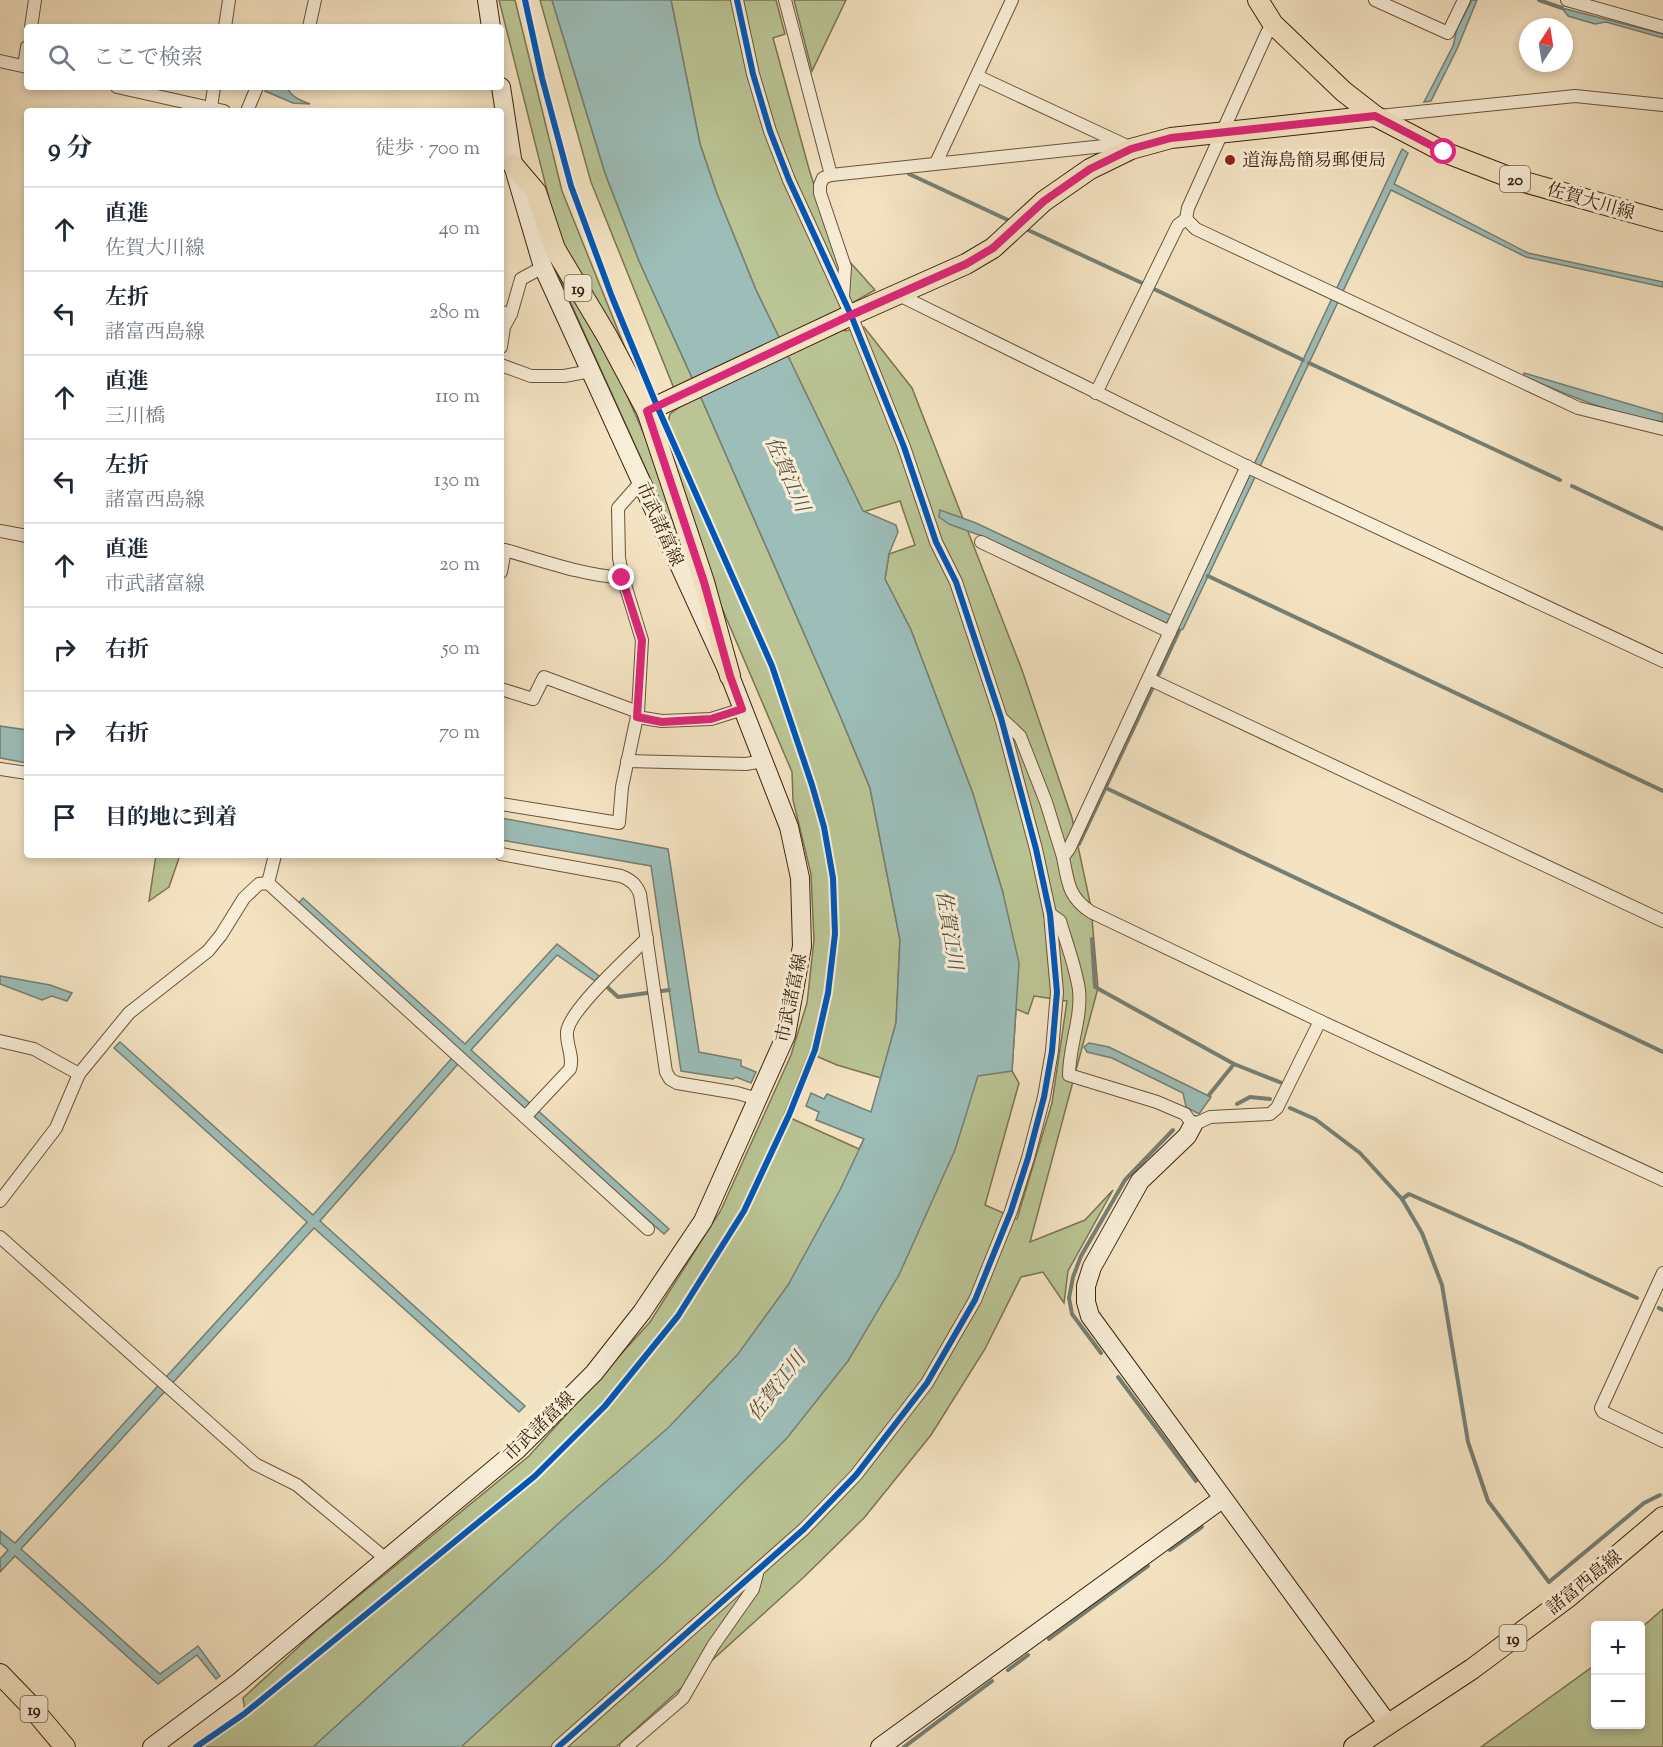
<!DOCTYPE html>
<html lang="ja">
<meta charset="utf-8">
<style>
:root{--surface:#fff;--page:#f6f6f7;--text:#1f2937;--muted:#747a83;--line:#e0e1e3}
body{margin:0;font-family:"Sorts Mill Goudy","Noto Serif JP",serif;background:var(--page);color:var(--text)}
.controls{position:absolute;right:18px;bottom:18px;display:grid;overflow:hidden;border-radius:6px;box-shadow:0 3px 9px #0003}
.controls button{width:54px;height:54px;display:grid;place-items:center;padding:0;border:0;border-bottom:2px solid var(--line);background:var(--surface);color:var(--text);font:30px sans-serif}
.compass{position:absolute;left:1519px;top:18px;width:54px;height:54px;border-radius:50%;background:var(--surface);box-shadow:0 3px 9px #0003;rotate:12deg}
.stop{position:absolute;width:18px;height:18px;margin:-14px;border:4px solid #db2777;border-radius:50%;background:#fff}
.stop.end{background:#db2777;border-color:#fff;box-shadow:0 2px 6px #0008}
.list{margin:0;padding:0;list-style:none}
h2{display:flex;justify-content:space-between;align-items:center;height:78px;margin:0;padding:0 24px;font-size:26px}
h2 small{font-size:20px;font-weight:400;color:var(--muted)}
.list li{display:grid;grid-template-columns:39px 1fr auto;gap:18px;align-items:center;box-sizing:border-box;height:84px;padding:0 24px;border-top:2px solid var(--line)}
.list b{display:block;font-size:22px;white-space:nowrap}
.list p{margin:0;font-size:20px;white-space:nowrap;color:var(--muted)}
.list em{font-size:20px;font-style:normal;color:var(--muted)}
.icon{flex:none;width:33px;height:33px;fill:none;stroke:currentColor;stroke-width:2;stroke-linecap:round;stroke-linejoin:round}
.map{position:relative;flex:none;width:1663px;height:1747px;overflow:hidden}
.search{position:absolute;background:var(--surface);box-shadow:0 3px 9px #0003;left:24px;top:24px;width:480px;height:66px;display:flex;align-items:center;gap:15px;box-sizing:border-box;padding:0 21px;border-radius:6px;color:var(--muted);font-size:22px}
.panel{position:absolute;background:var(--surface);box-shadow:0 3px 9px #0003;left:24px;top:108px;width:480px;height:750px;border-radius:6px}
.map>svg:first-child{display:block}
.green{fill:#bac494;stroke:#7c7450;stroke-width:1.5;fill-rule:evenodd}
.water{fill:#9cbdb8;stroke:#767f73;stroke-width:1.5}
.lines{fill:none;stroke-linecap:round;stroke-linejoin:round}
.stream{stroke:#767f73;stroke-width:4}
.street-casing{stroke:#6b533a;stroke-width:14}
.secondary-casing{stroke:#3d230c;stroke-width:20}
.primary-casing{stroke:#3d230c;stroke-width:22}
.street{stroke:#f8edd7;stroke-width:12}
.secondary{stroke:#f8edd7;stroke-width:18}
.primary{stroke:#f4e3c2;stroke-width:20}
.cycleway-casing{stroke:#f8edd7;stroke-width:10}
.cycleway{stroke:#0057b8;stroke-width:6}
.route{stroke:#db2777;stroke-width:8}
.poi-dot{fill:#8f2418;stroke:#f8edd7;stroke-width:2}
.labels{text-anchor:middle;stroke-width:6;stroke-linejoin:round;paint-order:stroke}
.shield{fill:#f8edd7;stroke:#756049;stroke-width:1.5}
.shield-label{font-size:16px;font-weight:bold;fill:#3d230c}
.poi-label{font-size:18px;fill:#3d230c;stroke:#f8edd7;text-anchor:start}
.street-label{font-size:18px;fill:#3d230c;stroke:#f8edd7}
.water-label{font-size:20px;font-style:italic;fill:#5a5140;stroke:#f8edd7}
</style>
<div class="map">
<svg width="1663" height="1747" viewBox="0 0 1663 1747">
<rect width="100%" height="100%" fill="#f4e3c2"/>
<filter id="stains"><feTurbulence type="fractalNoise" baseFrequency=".00333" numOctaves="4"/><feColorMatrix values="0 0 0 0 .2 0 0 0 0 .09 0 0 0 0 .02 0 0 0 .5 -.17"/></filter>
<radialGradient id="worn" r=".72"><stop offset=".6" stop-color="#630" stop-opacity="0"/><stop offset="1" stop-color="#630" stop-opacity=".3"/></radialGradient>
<g class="green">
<path d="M 499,0 L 515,0 L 562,191 L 638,380 L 559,238 Z"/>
<path d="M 540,0 L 552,0 L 605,173 L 639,261 L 699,393 L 841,718 L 870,788 L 900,940 L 896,1023 L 881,1078 L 837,1065 L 809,1053 L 784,1115 L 859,1149 L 864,1139 L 873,1160 L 730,1397 L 330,1747 L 202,1747 L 246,1718 L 243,1698 L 317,1630 L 529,1456 L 650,1322 L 721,1210 L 791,1055 L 807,1003 L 814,940 L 811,874 L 793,800 L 792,772 L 713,587 L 664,439 L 670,414 L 681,406 L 591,182 Z"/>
<path d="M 671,0 L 776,0 L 785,34 L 773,38 L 809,169 L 832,242 L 875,290 L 838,311 L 845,331 L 864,327 L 912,388 L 1022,670 L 1072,818 L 1091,907 L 1098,988 L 1030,1242 L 1085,1220 L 1113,1190 L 1068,1271 L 1064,1303 L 1043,1272 L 1021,1277 L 985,1349 L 931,1435 L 864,1518 L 804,1577 L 616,1747 L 439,1747 L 650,1558 L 1003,893 L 973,794 L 911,630 L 885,579 L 889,554 L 915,545 L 900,501 L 863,512 L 756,290 L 717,194 L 700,144 ZM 1034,996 L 1067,1001 L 1052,1103 L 1017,1219 L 985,1205 L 1019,1083 L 1012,1071 L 1016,1009 L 1028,1014 Z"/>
<path d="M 794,0 L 846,0 L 812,71 Z"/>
<path d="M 555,268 L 613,364 L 659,468 L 690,567 Z"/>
<path d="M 156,855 L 180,855 L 169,887 L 149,901 Z"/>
<path d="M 1663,1609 L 1663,1747 L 1481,1747 L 1595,1665 L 1596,1724 L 1640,1724 L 1641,1628 Z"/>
</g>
<g class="water">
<path d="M 552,0 L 671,0 L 700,144 L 717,194 L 756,290 L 863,511 L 896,525 L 898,532 L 889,554 L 885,579 L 911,630 L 973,794 L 1003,893 L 1019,963 L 1012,1071 L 978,1076 L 955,1150 L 899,1275 L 848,1361 L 787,1438 L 666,1560 L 461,1747 L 313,1747 L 570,1513 L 669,1427 L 738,1354 L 788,1285 L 840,1190 L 864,1139 L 816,1120 L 819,1112 L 806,1106 L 811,1093 L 824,1099 L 827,1094 L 871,1112 L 896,1023 L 900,940 L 870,788 L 841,718 L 699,393 L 639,261 L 605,173 Z"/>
<path d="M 1472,0 L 1477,0 L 1457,49 L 1431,101 L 1424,102 L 1453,46 L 1457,29 Z"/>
<path d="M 1562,8 L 1663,34 L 1663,38 L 1606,22 L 1595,24 L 1568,16 Z"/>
<path d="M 267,87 L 287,87 C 290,96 301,101 310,104 L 293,103 L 265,91 Z"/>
<path d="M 1402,149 L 1408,153 L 1394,184 L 1528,253 L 1663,282 L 1663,287 L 1526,257 L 1391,190 L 1183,629 L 1179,631 L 1179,626 L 1169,622 L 1166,623 L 979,535 L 949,524 L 939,517 L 940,510 L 976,523 L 1181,620 Z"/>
<path d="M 1524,373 L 1663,414 L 1663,422 C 1614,415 1569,396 1524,376 Z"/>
<path d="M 0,726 L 27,730 L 27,763 L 0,758 Z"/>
<path d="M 501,818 L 668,849 L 699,1052 L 741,1060 L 741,1066 L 756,1072 L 751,1083 L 736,1077 L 733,1079 L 681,1071 L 651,866 L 501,840 Z"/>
<path d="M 303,898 L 465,1044 L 557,944 L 599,976 L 595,981 L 557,955 L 471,1050 L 669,1229 L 664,1234 L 527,1114 L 465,1056 L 320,1221 L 525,1406 L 519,1412 L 314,1228 L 21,1549 L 160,1674 L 198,1646 L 220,1676 L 216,1679 L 197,1655 L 158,1684 L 15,1556 L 0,1572 L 0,1559 L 8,1550 L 0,1543 L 0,1531 L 15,1543 L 307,1222 L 114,1048 L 120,1042 L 313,1215 L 459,1050 L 297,905 Z"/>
<path d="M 0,976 L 50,985 L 72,993 L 67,1001 L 52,996 L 42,1000 L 0,984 Z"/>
<path d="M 1089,1043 L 1109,1047 L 1211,1097 L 1199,1114 L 1186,1107 L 1183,1093 L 1112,1058 L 1087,1052 L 1084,1047 Z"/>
</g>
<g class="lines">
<g class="stream">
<path d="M 1539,0 L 1562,8"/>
<path d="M 909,174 L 1008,220"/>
<path d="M 1028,230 L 1142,283"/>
<path d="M 1154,289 L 1303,360"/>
<path d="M 1309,363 L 1560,480"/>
<path d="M 1572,486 L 1663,529"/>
<path d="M 1208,576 L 1663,791"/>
<path d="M 1159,674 L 1179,631"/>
<path d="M 1106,788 L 1663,1052"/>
<path d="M 1079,844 L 1152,689"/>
<path d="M 1092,939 L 1095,987 L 1234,1064"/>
<path d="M 603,983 L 618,997 L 669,990"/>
<path d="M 1209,1095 L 1234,1064 L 1282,1083"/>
<path d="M 1237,1104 L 1250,1097 L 1270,1099"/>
<path d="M 1290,1108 L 1315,1119 L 1360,1153 L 1402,1199 L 1422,1233 L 1442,1285 L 1468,1442 L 1488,1501 L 1549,1582 L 1644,1503 L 1660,1495"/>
<path d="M 1402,1199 L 1409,1194 L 1524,1245 L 1637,1298"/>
<path d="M 1659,1308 L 1663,1310"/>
<path d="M 1101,1353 L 1072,1314 L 1069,1298 L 1073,1277 L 1081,1256 L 1125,1180 L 1173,1130"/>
<path d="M 1118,1377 L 1196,1481"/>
<path d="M 1170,1550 L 1202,1527"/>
<path d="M 1049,1639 L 1148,1566"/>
<path d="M 1008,1670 L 1028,1655"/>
<path d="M 904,1747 L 992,1681"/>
</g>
<defs>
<g id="street">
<path d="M 785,0 L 831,175"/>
<path d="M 1375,0 L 1448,33 L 1464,0"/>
<path d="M 1567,0 L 1663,27"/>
<path d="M 31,27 L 35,0"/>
<path d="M 225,27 L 229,0"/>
<path d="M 309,27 L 315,0"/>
<path d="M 0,61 L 27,67"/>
<path d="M 24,66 L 27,47"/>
<path d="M 977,76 L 1125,145"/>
<path d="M 117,87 L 224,111"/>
<path d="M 211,108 L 214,87"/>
<path d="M 247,111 L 257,87"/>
<path d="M 1379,116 L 1575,96 L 1663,105"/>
<path d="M 936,163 L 1012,0"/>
<path d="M 1186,219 L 1196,229 L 1578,408 L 1663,429"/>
<path d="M 899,295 L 1250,468 L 1663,661"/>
<path d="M 843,297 L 845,267 L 820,193 L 820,185 L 823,178 L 831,175 L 1104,146 L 1128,148"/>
<path d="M 501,312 L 511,314 L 521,279 L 543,267"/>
<path d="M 501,347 L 504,327 L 511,314"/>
<path d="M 501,365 L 531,376 L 564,376 L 591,371"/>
<path d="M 1096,393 L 1178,225 L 1186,219 L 1188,208 L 1267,33 L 1273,24"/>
<path d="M 1247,466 L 1069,849 L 1063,857 C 1068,882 1068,897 1091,912 L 1320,1021 L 1663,1180"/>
<path d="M 0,531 L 27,536"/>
<path d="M 981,542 L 1170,632"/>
<path d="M 501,572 L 505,550 C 544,561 582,575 623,578 L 619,558 L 618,508 L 641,482"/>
<path d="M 1149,679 L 1663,921"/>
<path d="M 501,689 L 533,699 L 544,677 L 638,712"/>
<path d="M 637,717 L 662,721 L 711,719 L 743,709"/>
<path d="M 1001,718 L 1020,736 L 1046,802 L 1063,857"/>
<path d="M 627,761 L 746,764 L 763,761"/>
<path d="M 0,769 L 27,773"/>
<path d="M 501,804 L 619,823 L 622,787 L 638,712 L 642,640 L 623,578"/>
<path d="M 501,854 L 621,876 C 631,880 636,884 640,894 L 666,1072 L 670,1079 L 677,1083 L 737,1093 L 758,1099"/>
<path d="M 268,883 L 275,855"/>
<path d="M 1050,914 L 1060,921 C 1066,942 1076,968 1079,990 C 1082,1018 1069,1046 1069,1075 L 1157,1102 L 1185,1114 L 1193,1125 L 1210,1117 L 1270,1114 L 1277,1108 L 1320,1021"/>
<path d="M 0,1041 L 34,1049 L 79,1074"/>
<path d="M 525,1117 L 570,1069 C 574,1056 566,1045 567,1032 C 569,1010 630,956 647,938"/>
<path d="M 0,1201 L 56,1128 L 79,1074 L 129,1013 L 208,951 L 221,935 L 244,898 L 259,884 L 268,883 L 648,1229"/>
<path d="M 0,1237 L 255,1464 L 297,1485 L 386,1559"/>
<path d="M 1663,1273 L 1601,1408 L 1603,1412 L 1663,1441"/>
<path d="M 558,1747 L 804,1529 L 856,1475 L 927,1383 L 975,1300 L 1011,1211 L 1028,1158 L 1044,1097 L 1052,1051 L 1057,992 L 1050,914 L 1036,849 L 1001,718 L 956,582 L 936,542 L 904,447 L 851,315 L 789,180 L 770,131 L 753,74 L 737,0"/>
<path d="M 626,1747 L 683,1698 L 713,1646 L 753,1589 L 758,1570"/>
</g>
<g id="secondary">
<path d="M 487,0 L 491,27"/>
<path d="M 1193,1125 L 1187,1136 L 1140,1181 L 1092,1267 L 1086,1286 L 1086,1302 L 1090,1316 L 1388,1724"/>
<path d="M 152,1747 L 239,1682 L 518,1449 L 594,1373 L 642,1312 L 703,1221 L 786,1035 L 802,946 L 800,878 L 789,827 L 730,676 L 543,267 L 513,165 L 501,87"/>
<path d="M 880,1747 L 1222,1499"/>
</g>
<g id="primary">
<path d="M 1258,0 L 1273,24 L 1343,91 L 1375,116 L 1444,152 L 1517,180 L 1663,221"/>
<path d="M 513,165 L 536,192 L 555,249 L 607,336 L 647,411 L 704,582 L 730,676"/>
<path d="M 647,411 L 851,315 L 966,264 L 993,248 L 1044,201 L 1090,169 L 1131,149 L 1171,138 L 1375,116"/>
<path d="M 0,1674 L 28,1703 L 65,1747"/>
<path d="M 1354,1747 L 1472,1669 L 1567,1598 L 1663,1517"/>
</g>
</defs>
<use href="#street" class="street-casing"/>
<use href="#secondary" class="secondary-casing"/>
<use href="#primary" class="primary-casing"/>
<use href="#street" class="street"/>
<use href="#secondary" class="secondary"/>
<use href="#primary" class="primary"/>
<defs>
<g id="cycleway">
<path d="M 196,1747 L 244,1714 L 535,1476 L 605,1406 L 678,1316 L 744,1211 L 789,1115 L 815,1050 L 828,993 L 835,934 L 833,878 L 824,827 L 812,785 L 772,666 L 657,406 L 612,297 L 571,186 L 542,78 L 525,0"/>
<path d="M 558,1747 L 804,1529 L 856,1475 L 927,1383 L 975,1300 L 1011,1211 L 1028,1158 L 1044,1097 L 1052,1051 L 1057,992 L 1050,914 L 1036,849 L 1001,718 L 956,582 L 936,542 L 904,447 L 851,315 L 789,180 L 770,131 L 753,74 L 737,0"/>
</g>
</defs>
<use href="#cycleway" class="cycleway-casing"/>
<use href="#cycleway" class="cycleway"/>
</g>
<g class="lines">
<path class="route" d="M 622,578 L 642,640 L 637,717 L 662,722 L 711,719 L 742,709 L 730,676 L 704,582 L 647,411 L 851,315 L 966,264 L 993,248 L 1044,201 L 1090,169 L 1131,149 L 1171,138 L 1375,116 L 1444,152"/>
</g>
<circle class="poi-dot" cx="1230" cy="160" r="6"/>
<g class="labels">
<g class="shield">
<rect x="1500" y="166" width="30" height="26" rx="4.5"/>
<rect x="564.5" y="275" width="27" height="26" rx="4.5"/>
<rect x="1499.5" y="1625" width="27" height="26" rx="4.5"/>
<rect x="20.5" y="1696" width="27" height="26" rx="4.5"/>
</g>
<g class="shield-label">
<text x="1515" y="185">20</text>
<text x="578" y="294">19</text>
<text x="1513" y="1644">19</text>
<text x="34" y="1715">19</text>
</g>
<g class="poi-label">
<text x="1242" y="166">道海島簡易郵便局</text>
</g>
<g class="street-label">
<text transform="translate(1591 201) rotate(16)" y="6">佐賀大川線</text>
<text transform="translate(660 524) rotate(66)" y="6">市武諸富線</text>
<text transform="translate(791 998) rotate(-78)" y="6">市武諸富線</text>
<text transform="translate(539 1426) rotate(-44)" y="6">市武諸富線</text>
<text transform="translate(1584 1582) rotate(-39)" y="6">諸富西島線</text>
</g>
<g class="water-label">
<text transform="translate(788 474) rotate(66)" y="7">佐賀江川</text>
<text transform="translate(950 930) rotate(81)" y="7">佐賀江川</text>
<text transform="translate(776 1386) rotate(-52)" y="7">佐賀江川</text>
</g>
</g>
<rect width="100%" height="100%" filter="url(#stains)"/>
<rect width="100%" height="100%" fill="url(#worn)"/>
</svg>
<div class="controls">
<button>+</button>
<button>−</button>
</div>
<svg class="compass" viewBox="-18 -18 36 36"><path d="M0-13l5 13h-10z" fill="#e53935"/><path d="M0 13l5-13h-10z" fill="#747a83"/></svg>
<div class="stop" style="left:1444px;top:152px"></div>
<div class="stop end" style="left:622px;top:578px"></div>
<div class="search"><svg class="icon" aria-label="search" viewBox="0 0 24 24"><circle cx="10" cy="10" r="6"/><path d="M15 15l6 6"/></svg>ここで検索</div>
<section class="panel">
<h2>9 分<small>徒歩 · 700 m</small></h2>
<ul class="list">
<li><svg class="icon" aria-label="ahead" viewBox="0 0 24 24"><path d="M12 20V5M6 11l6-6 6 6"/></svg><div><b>直進</b><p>佐賀大川線</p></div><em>40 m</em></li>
<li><svg class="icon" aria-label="left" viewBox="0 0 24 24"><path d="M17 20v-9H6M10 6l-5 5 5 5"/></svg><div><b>左折</b><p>諸富西島線</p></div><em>280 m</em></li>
<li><svg class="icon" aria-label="ahead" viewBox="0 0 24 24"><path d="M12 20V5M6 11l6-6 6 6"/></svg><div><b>直進</b><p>三川橋</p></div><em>110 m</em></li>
<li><svg class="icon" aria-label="left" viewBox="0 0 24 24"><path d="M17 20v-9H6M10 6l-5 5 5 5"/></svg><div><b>左折</b><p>諸富西島線</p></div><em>130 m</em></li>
<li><svg class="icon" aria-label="ahead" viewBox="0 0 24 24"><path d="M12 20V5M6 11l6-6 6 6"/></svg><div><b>直進</b><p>市武諸富線</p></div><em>20 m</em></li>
<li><svg class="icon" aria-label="right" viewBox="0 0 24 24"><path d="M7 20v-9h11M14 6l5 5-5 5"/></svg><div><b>右折</b></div><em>50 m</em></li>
<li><svg class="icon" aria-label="right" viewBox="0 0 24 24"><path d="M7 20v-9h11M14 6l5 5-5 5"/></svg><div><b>右折</b></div><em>70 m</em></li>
<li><svg class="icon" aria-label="arrive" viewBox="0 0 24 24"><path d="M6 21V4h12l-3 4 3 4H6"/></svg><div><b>目的地に到着</b></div></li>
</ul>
</section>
</div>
